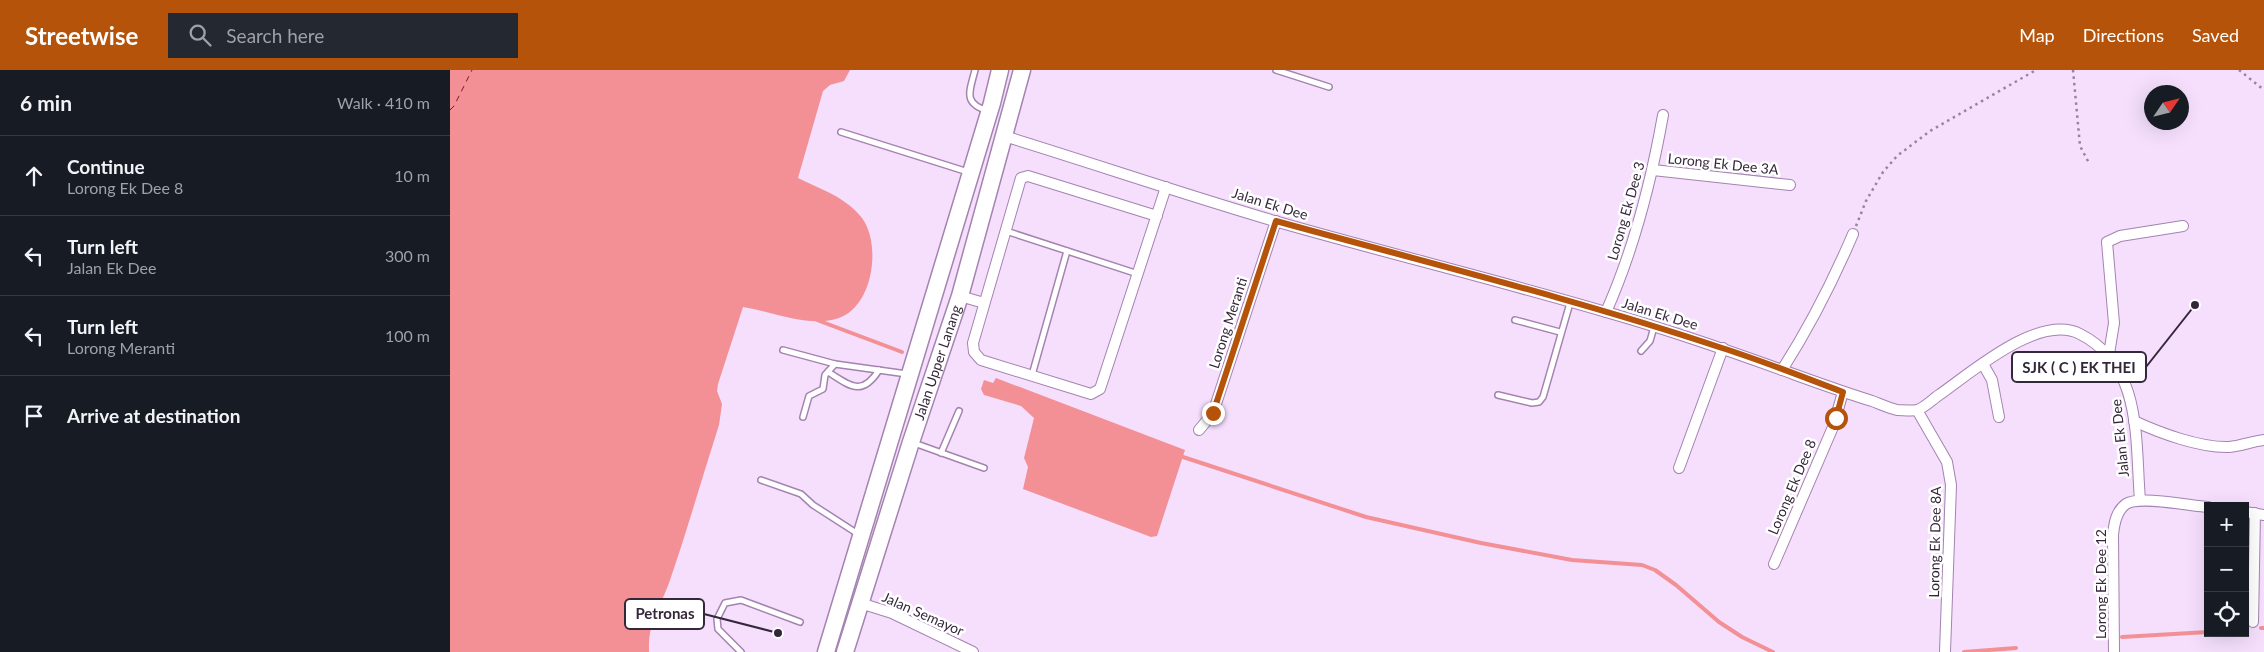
<!DOCTYPE html>
<meta charset="utf-8">
<style>
:root{--surface:#171b24;--page:#242831;--text:#f1f3f6;--muted:#9ea1a6;--line:#363941;--accent:#b45309}
body{margin:0;font-family:Lato,sans-serif;background:var(--page);color:var(--text)}
.controls{position:absolute;right:15px;bottom:15px;display:grid;overflow:hidden;border-radius:0px;box-shadow:0 5px 20px #0002}
.controls button{width:45px;height:45px;display:grid;place-items:center;padding:0;border:0;border-bottom:1px solid var(--line);background:var(--surface);color:var(--text);font:25px sans-serif}
.compass{position:absolute;left:1694px;top:15px;width:45px;height:45px;border-radius:50%;background:var(--surface);box-shadow:0 5px 20px #0002;rotate:55deg}
.stop{position:absolute;width:15px;height:15px;margin:-11px;border:4px solid #b45309;border-radius:50%;background:#fff}
.stop.end{background:#b45309;border-color:#fff;box-shadow:0 1px 5px #0008}
.list{margin:0;padding:0;list-style:none}
h2{display:flex;justify-content:space-between;align-items:center;height:65px;margin:0;padding:0 20px;font-size:21px}
h2 small{font-size:16px;font-weight:400;color:var(--muted)}
.list li{display:grid;grid-template-columns:32px 1fr auto;gap:15px;align-items:center;box-sizing:border-box;height:80px;padding:0 20px;border-top:1px solid var(--line)}
.list b{display:block;font-size:19px;white-space:nowrap}
.list p{margin:0;font-size:16px;white-space:nowrap;color:var(--muted)}
.list em{font-size:16px;font-style:normal;color:var(--muted)}
.icon{flex:none;width:28px;height:28px;fill:none;stroke:currentColor;stroke-width:2;stroke-linecap:round;stroke-linejoin:round}
.map{position:relative;flex:none;width:1814px;height:582px;overflow:hidden}
header{display:flex;align-items:center;gap:30px;box-sizing:border-box;height:70px;padding:0 25px;background:var(--accent);color:#fff}
header strong{font-size:24px}
nav{display:flex;gap:28px;margin-inline-start:auto;font-size:18px}
.search{width:350px;height:45px;background:var(--page);display:flex;align-items:center;gap:12px;box-sizing:border-box;padding:0 18px;border-radius:0px;color:var(--muted);font-size:19px}
main{display:flex}
aside{flex:1;background:var(--surface)}
.map>svg:first-child{display:block}
.water{fill:#f39095}
.lines{fill:none;stroke-linecap:round;stroke-linejoin:round}
.stream{stroke:#f39095;stroke-width:4}
.ferry{stroke:#831329;stroke-width:1;stroke-dasharray:6 5;stroke-linecap:butt}
.lane-casing{stroke:#a483b0;stroke-width:8}
.street-casing{stroke:#a483b0;stroke-width:12}
.primary-casing{stroke:#a483b0;stroke-width:19}
.path{stroke:#97859e;stroke-width:2.5;stroke-dasharray:2.5 4;stroke-linecap:butt}
.lane{stroke:#fff;stroke-width:5}
.street{stroke:#fff;stroke-width:10}
.primary{stroke:#fff;stroke-width:16}
.route{stroke:#b45309;stroke-width:6}
.labels{text-anchor:middle;stroke-width:5;stroke-linejoin:round;paint-order:stroke}
.street-label{font-size:14px;fill:#35273a;stroke:#fff}
.leader{fill:none;stroke:#35273a;stroke-width:2}
.callout-dot{fill:#35273a;stroke:#fff;stroke-width:2}
.callout{fill:#fff;stroke:#35273a;stroke-width:2}
.callout-label{font-size:15px;text-anchor:middle;font-weight:bold;fill:#35273a}
</style>
<header>
<strong>Streetwise</strong>
<div class="search"><svg class="icon" aria-label="search" viewBox="0 0 24 24"><circle cx="10" cy="10" r="6"/><path d="M15 15l6 6"/></svg>Search here</div>
<nav><a>Map</a><a>Directions</a><a>Saved</a></nav>
</header>
<main>
<aside>
<h2>6 min<small>Walk · 410 m</small></h2>
<ul class="list">
<li><svg class="icon" aria-label="ahead" viewBox="0 0 24 24"><path d="M12 20V5M6 11l6-6 6 6"/></svg><div><b>Continue</b><p>Lorong Ek Dee 8</p></div><em>10 m</em></li>
<li><svg class="icon" aria-label="left" viewBox="0 0 24 24"><path d="M17 20v-9H6M10 6l-5 5 5 5"/></svg><div><b>Turn left</b><p>Jalan Ek Dee</p></div><em>300 m</em></li>
<li><svg class="icon" aria-label="left" viewBox="0 0 24 24"><path d="M17 20v-9H6M10 6l-5 5 5 5"/></svg><div><b>Turn left</b><p>Lorong Meranti</p></div><em>100 m</em></li>
<li><svg class="icon" aria-label="arrive" viewBox="0 0 24 24"><path d="M6 21V4h12l-3 4 3 4H6"/></svg><div><b>Arrive at destination</b></div></li>
</ul>
</aside>
<div class="map">
<svg width="1814" height="582" viewBox="0 0 1814 582">
<rect width="100%" height="100%" fill="#f5dffd"/>
<g class="water">
<path d="M 0,0 L 400,0 L 394,11 L 380,15 L 373,21 L 348,108 C 370,119 396,127 412,148 C 432,175 423,239 386,249 C 356,257 323,242 293,237 L 268,314 L 267,321 L 272,334 L 269,355 C 252,408 237,461 219,513 C 209,540 198,551 199,582 L 0,582 Z"/>
<path d="M 546,308 L 735,380 L 707,466 L 701,467 L 573,419 L 578,397 L 574,388 L 584,348 L 571,336 L 534,325 L 531,319 L 534,310 L 543,313 Z"/>
</g>
<g class="lines">
<g class="stream">
<path d="M 367,250 L 452,282"/>
<path d="M 733,387 L 916,447 L 1031,473 L 1122,490 L 1192,495 L 1205,500 L 1226,515 L 1269,552 L 1292,567 L 1323,582"/>
<path d="M 1811,558 L 1814,558"/>
<path d="M 1672,567 L 1758,562"/>
<path d="M 1514,582 L 1566,578"/>
</g>
<path class="ferry" d="M 0,40 L 4,36 L 22,0"/>
<defs>
<g id="lane">
<path d="M 525,0 C 520,21 512,33 538,41"/>
<path d="M 826,0 L 879,17"/>
<path d="M 391,62 L 518,102"/>
<path d="M 556,161 L 688,204"/>
<path d="M 1065,250 L 1110,262"/>
<path d="M 333,280 L 385,294 L 457,304"/>
<path d="M 1191,281 L 1200,271 L 1204,257"/>
<path d="M 378,302 C 400,316 412,327 429,300"/>
<path d="M 582,305 L 617,181"/>
<path d="M 1048,325 L 1082,333 L 1089,332 L 1093,327 L 1120,233"/>
<path d="M 353,347 L 359,326 L 373,319 L 375,305 L 385,294"/>
<path d="M 464,373 L 534,398"/>
<path d="M 491,383 L 509,341"/>
<path d="M 311,410 L 351,424 L 363,435 L 408,464"/>
<path d="M 291,582 L 268,559 L 267,549 L 275,533 L 291,530 L 350,552"/>
</g>
<g id="street">
<path d="M 554,66 C 645,94 736,125 828,152 C 937,183 1047,210 1156,242 C 1220,260 1283,282 1346,305 C 1371,314 1396,323 1422,331 C 1430,334 1439,338 1447,340 C 1452,340 1463,341 1467,340 C 1474,338 1483,329 1489,325 C 1522,302 1589,243 1630,264 C 1693,296 1685,370 1690,430"/>
<path d="M 1203,100 L 1340,115"/>
<path d="M 707,146 L 578,106 L 571,108 L 523,273 L 524,282 L 531,290 L 641,324 L 650,319 L 716,117"/>
<path d="M 510,226 L 534,233"/>
<path d="M 1156,242 C 1184,179 1201,113 1213,45"/>
<path d="M 1659,284 L 1664,253 L 1657,172 L 1670,166 L 1733,156"/>
<path d="M 1533,294 L 1542,310 L 1549,347"/>
<path d="M 1332,300 C 1360,256 1383,211 1403,164"/>
<path d="M 1467,340 L 1497,392 L 1501,415 L 1495,582"/>
<path d="M 1684,351 C 1710,363 1750,378 1779,377 C 1791,376 1803,371 1814,370"/>
<path d="M 749,360 L 763,343 L 826,151"/>
<path d="M 1229,398 L 1273,278"/>
<path d="M 1795,442 L 1814,445"/>
<path d="M 1324,494 L 1383,357 L 1393,322"/>
<path d="M 410,533 L 442,543 L 523,582"/>
<path d="M 1803,552 L 1805,443"/>
<path d="M 1664,582 L 1663,465 C 1664,454 1666,441 1676,434 C 1689,425 1741,436 1758,437"/>
</g>
<g id="primary">
<path d="M 376,582 L 542,33 L 550,0"/>
<path id="s1" d="M 395,582 L 461,372 L 510,226 L 572,0"/>
</g>
</defs>
<use href="#lane" class="lane-casing"/>
<use href="#street" class="street-casing"/>
<use href="#primary" class="primary-casing"/>
<g class="path">
<path d="M 1623,0 L 1630,76 L 1639,93"/>
<path d="M 1789,0 L 1814,20"/>
<path d="M 1406,156 L 1416,131 L 1433,102 L 1447,86 L 1480,61 L 1586,0"/>
</g>
<use href="#lane" class="lane"/>
<use href="#street" class="street"/>
<use href="#primary" class="primary"/>
</g>
<g class="lines">
<path class="route" d="M 763,343 L 826,151 C 975,192 1125,229 1272,278 C 1313,291 1353,307 1393,322 L 1386,348"/>
</g>
<g class="labels">
<g class="street-label">
<text transform="translate(1273 94) rotate(6)" y="5">Lorong Ek Dee 3A</text>
<text transform="translate(820 134) rotate(17)" y="5">Jalan Ek Dee</text>
<text transform="translate(1176 141) rotate(-74)" y="5">Lorong Ek Dee 3</text>
<text transform="translate(1210 244) rotate(17)" y="5">Jalan Ek Dee</text>
<text transform="translate(778 253) rotate(-72)" y="5">Lorong Meranti</text>
<text dy="5" stroke="none"><textPath href="#s1" startOffset="304">Jalan Upper Lanang</textPath></text>
<text transform="translate(1670 368) rotate(-96)" y="5">Jalan Ek Dee</text>
<text transform="translate(1342 417) rotate(-67)" y="5">Lorong Ek Dee 8</text>
<text transform="translate(1485 472) rotate(-89)" y="5">Lorong Ek Dee 8A</text>
<text transform="translate(1651 514) rotate(-90)" y="5">Lorong Ek Dee 12</text>
<text transform="translate(473 544) rotate(24)" y="5">Jalan Semayor</text>
</g>
</g>
<path class="leader" d="M1745 235L1696 297M328 563L254 544"/>
<g class="callout-dot">
<circle cx="1745" cy="235" r="5"/>
<circle cx="328" cy="563" r="5"/>
</g>
<g class="callout">
<rect x="1562" y="282" width="134" height="30" rx="5"/>
<rect x="175" y="529" width="79" height="30" rx="5"/>
</g>
<g class="callout-label">
<text x="1629" y="303">SJK ( C ) EK THEI</text>
<text x="215" y="549">Petronas</text>
</g>
</svg>
<div class="controls">
<button>+</button>
<button>−</button>
<button><svg class="icon" aria-label="locate" viewBox="0 0 24 24"><circle cx="12" cy="12" r="6"/><path d="M12 2v4M12 18v4M2 12h4M18 12h4"/></svg></button>
</div>
<svg class="compass" viewBox="-18 -18 36 36"><path d="M0-13l5 13h-10z" fill="#e53935"/><path d="M0 13l5-13h-10z" fill="#9ea1a6"/></svg>
<div class="stop" style="left:1386px;top:348px"></div>
<div class="stop end" style="left:763px;top:343px"></div>
</div>
</main>
